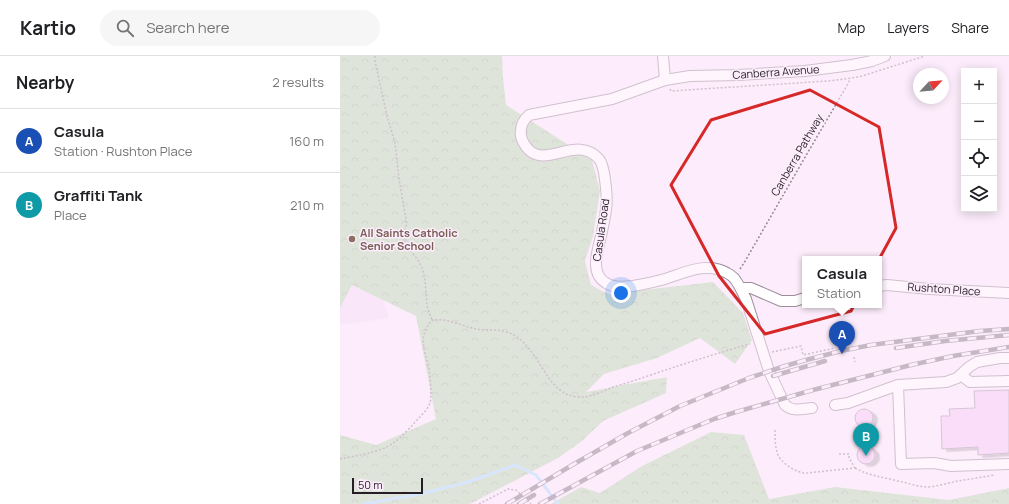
<!DOCTYPE html>
<meta charset="utf-8">
<style>
:root{--surface:#fff;--page:#f6f6f6;--text:#202124;--muted:#757577;--line:#e0e0e0;--accent:#ea580c}
body{margin:0;font-family:Manrope,sans-serif;background:var(--page);color:var(--text)}
.controls{position:absolute;right:12px;top:12px;display:grid;overflow:hidden;border-radius:0px;box-shadow:0 2px 10px #0003}
.controls button{width:36px;height:36px;display:grid;place-items:center;padding:0;border:0;border-bottom:1px solid var(--line);background:var(--surface);color:var(--text);font:20px sans-serif}
.compass{position:absolute;left:573px;top:12px;width:36px;height:36px;border-radius:50%;background:var(--surface);box-shadow:0 2px 10px #0003;rotate:64deg}
.scale{position:absolute;left:12px;bottom:10px;width:71px;box-sizing:border-box;padding-left:4px;border:2px solid #251f25;border-top:0;font-size:11px;line-height:14px;white-space:nowrap;color:#251f25;-webkit-text-stroke:3px #fdedfc;paint-order:stroke}
.you{position:absolute;left:281px;top:237px;width:14px;height:14px;margin:-10px;border:3px solid #fff;border-radius:50%;background:#1a73e8;box-shadow:0 0 0 6px #1a73e833}
.badge{display:grid;place-items:center;width:26px;height:26px;border-radius:50%;background:var(--accent);color:#fff;font-size:13px;font-weight:700}
.pin{position:absolute;translate:-50% -33px;filter:drop-shadow(0 1px 2px #0008)}
.pin::after{content:'';position:absolute;top:21px;width:14px;height:12px;background:inherit;clip-path:polygon(0 0,100% 0,50% 100%)}
.popup{position:absolute;left:462px;top:200px;width:80px;height:52px;box-sizing:border-box;display:grid;place-content:center;border-radius:0px;background:var(--surface);filter:drop-shadow(0 1px 3px #0005);font-size:13px;white-space:nowrap;color:var(--muted)}
.popup b{font-size:15px;color:var(--text)}
.popup::after{content:'';position:absolute;left:50%;top:100%;margin-left:-8px;border:8px solid transparent;border-top-color:var(--surface)}
.list{margin:0;padding:0;list-style:none}
h2{display:flex;justify-content:space-between;align-items:center;height:52px;margin:0;padding:0 16px;font-size:17px}
h2 small{font-size:13px;font-weight:400;color:var(--muted)}
.list li{display:grid;grid-template-columns:26px 1fr auto;gap:12px;align-items:center;box-sizing:border-box;height:64px;padding:0 16px;border-top:1px solid var(--line)}
.list b{display:block;font-size:15px;white-space:nowrap}
.list p{margin:0;font-size:13px;white-space:nowrap;color:var(--muted)}
.list em{font-size:13px;font-style:normal;color:var(--muted)}
.icon{flex:none;width:22px;height:22px;fill:none;stroke:currentColor;stroke-width:2;stroke-linecap:round;stroke-linejoin:round}
.map{position:relative;flex:none;width:669px;height:448px;overflow:hidden}
header{display:flex;align-items:center;gap:24px;box-sizing:border-box;height:56px;padding:0 20px;background:var(--surface);border-bottom:1px solid var(--line)}
header strong{font-size:19px}
nav{display:flex;gap:22px;margin-inline-start:auto;font-size:14px}
.search{width:280px;height:36px;background:var(--page);display:flex;align-items:center;gap:10px;box-sizing:border-box;padding:0 14px;border-radius:22px;color:var(--muted);font-size:15px}
main{display:flex}
aside{flex:1;background:var(--surface)}
.map>svg:first-child{display:block}
.built{fill:#f4def3}
.forest{fill:url(#forest-crowns)}
.lines{fill:none;stroke-linecap:round;stroke-linejoin:round}
.stream{stroke:#abdeff;stroke-width:3}
.building{fill:#f7cdf5;stroke:#a494a3;filter:url(#shadow)}
.minor-casing{stroke:#9b8c9a;stroke-width:12}
.path{stroke:#948994;stroke-width:1.5;stroke-dasharray:2 2;stroke-linecap:butt}
.minor{stroke:#fff;stroke-width:10}
.rail-casing{stroke:#837983;stroke-width:4.5}
.rail{stroke:#fdedfc;stroke-width:3;stroke-dasharray:9;stroke-linecap:butt}
.marked{fill:none;stroke:#d62828;stroke-width:3;stroke-linejoin:round}
.education-dot{fill:#8d6e63;stroke:#fdedfc;stroke-width:1.5}
.labels{text-anchor:middle;stroke-width:3;stroke-linejoin:round;paint-order:stroke}
.street-label{font-size:11px;fill:#251f25;stroke:#fdedfc}
.education-label{font-size:11px;font-weight:bold;fill:#785e54;stroke:#fdedfc;text-anchor:start}
</style>
<header>
<strong>Kartio</strong>
<div class="search"><svg class="icon" aria-label="search" viewBox="0 0 24 24"><circle cx="10" cy="10" r="6"/><path d="M15 15l6 6"/></svg>Search here</div>
<nav><a>Map</a><a>Layers</a><a>Share</a></nav>
</header>
<main>
<aside>
<h2>Nearby<small>2 results</small></h2>
<ul class="list">
<li><span class="badge" style="background:#1a4fb4">A</span><div><b>Casula</b><p>Station · Rushton Place</p></div><em>160 m</em></li>
<li><span class="badge" style="background:#0f9aa8">B</span><div><b>Graffiti Tank</b><p>Place</p></div><em>210 m</em></li>
</ul>
</aside>
<div class="map">
<svg width="669" height="448" viewBox="0 0 669 448">
<defs>
<pattern id="forest-crowns" width="20" height="18" patternUnits="userSpaceOnUse"><rect width="20" height="18" fill="#bad9b1"/><path d="M2 6a3 3 0 1 1 6 0M12 15a3 3 0 1 1 6 0" fill="none" stroke="#a0ba98"/></pattern>
<filter id="shadow"><feDropShadow dx="4.5" dy="2.5" stdDeviation="0" flood-color="#0004"/></filter>
</defs>
<rect width="100%" height="100%" fill="#fdedfc"/>
<path class="built" d="M 0,105 L 49,262 L 0,269 Z"/>
<g class="forest">
<path d="M 0,0 L 162,0 L 163,22 L 166,49 L 252,104 L 260,135 L 253,180 L 245,205 L 251,229 L 268,238 L 373,226 L 403,257 L 412,284 L 395,308 L 360,282 L 317,302 L 264,318 L 246,336 L 327,321 L 326,337 L 263,365 L 242,385 L 218,402 L 130,448 L 0,448 L 0,379 L 36,389 L 96,363 L 76,260 L 12,229 L 0,252 Z"/>
<path d="M 371,376 L 404,379 L 429,443 L 495,431 L 609,444 L 669,432 L 669,448 L 211,448 L 241,431 L 260,437 L 302,410 Z"/>
</g>
<g class="lines">
<path class="stream" d="M 24,448 L 80,438 L 128,426 L 175,409 L 196,419 L 218,448"/>
</g>
<g class="building">
<path d="M 669,334 L 669,397 L 638,399 L 638,391 L 602,393 L 601,360 L 610,360 L 609,353 L 635,352 L 634,335 Z"/>
<circle cx="524" cy="362" r="9"/>
<circle cx="526" cy="399" r="9"/>
</g>
<g class="lines">
<defs>
<g id="minor">
<path d="M 323,0 L 325,24"/>
<path d="M 539,230 L 547,229 L 589,233 L 669,237"/>
<path d="M 401,232 L 411,232 L 441,245 L 455,245 L 465,242"/>
<path d="M 621,319 L 630,326 L 669,325"/>
<path d="M 558,329 L 561,408 L 594,407 L 611,410 L 669,408"/>
<path d="M 495,349 L 508,347 L 558,329 L 606,326 L 617,322 L 629,311 L 637,306 L 660,302 L 669,302"/>
<path d="M 472,352 C 461,353 453,356 445,349 L 429,315 L 406,243 C 402,236 399,228 394,222 C 392,220 389,218 387,217 C 367,205 344,217 325,223 C 315,226 304,228 293,230 C 284,231 274,232 266,227 C 249,217 258,194 261,180 C 263,171 265,162 266,153 C 268,143 266,133 265,123 C 264,116 263,108 259,103 C 237,78 206,113 188,93 C 185,89 182,86 181,80 C 180,71 182,65 189,59 L 272,43 L 325,24 L 350,20 L 398,19 L 465,15 L 512,9 L 532,5 L 545,0"/>
</g>
</defs>
<use href="#minor" class="minor-casing"/>
<g class="path">
<path d="M 35,0 L 35,5 L 47,60 L 55,87 L 59,123 L 66,163 L 66,170 L 64,177 L 65,188 L 78,204 L 83,214 L 85,225 L 87,250 L 92,264"/>
<path d="M 330,33 L 331,35 L 488,25 L 519,21 L 585,0"/>
<path d="M 400,213 L 404,207 L 464,103 L 509,26 L 509,23"/>
<path d="M 432,296 L 461,290 L 463,299 L 495,292"/>
<path d="M 514,301 L 515,306"/>
<path d="M 435,374 C 435,381 435,389 437,396 C 439,406 457,418 467,417 L 515,412"/>
<path d="M 499,398 L 509,398 L 509,402 L 515,412"/>
<path d="M 0,403 C 14,400 29,398 42,393 C 56,388 67,375 77,364 C 82,359 88,353 90,347 C 92,341 90,320 89,313 C 85,294 77,281 92,264 C 108,262 122,270 136,273 C 149,275 159,272 172,278 C 198,291 204,330 229,339 C 233,341 240,341 244,341 C 254,340 264,335 273,331 C 280,329 287,327 293,325 C 331,312 368,300 406,289 L 410,288"/>
<path d="M 515,412 C 529,420 543,421 558,425 C 568,427 578,431 588,431 C 599,430 608,427 618,425 C 630,423 643,421 655,419"/>
<path d="M 139,448 L 168,433 L 176,434 L 191,448"/>
</g>
<use href="#minor" class="minor"/>
<defs>
<g id="rail">
<path d="M 556,292 L 605,285 L 669,279"/>
<path d="M 433,320 L 485,305"/>
<path d="M 167,448 L 234,408 L 288,377 L 340,350 L 409,322 L 445,310 L 466,304 L 501,295 L 531,289 L 593,281 L 640,275 L 669,273"/>
<path d="M 179,448 L 194,439"/>
<path d="M 200,448 L 297,395 L 374,363 L 396,356 L 473,334 L 571,309 L 613,300 L 669,291"/>
</g>
</defs>
<use href="#rail" class="rail-casing"/>
<use href="#rail" class="rail"/>
</g>
<path d="M0 0H669V448H0ZM 470,34 L 539,71 L 556,172 L 511,255 L 425,278 L 379,220 L 331,129 L 371,64 Z" fill="#fdedfc" fill-opacity=".55" fill-rule="evenodd"/>
<path class="marked" d="M 470,34 L 539,71 L 556,172 L 511,255 L 425,278 L 379,220 L 331,129 L 371,64 Z"/>
<circle class="education-dot" cx="12" cy="183" r="4"/>
<g class="labels">
<g class="street-label">
<text transform="translate(436 16) rotate(-4)" y="4">Canberra Avenue</text>
<text transform="translate(457 99) rotate(-60)" y="4">Canberra Pathway</text>
<text transform="translate(261 174) rotate(-82)" y="4">Casula Road</text>
<text transform="translate(604 233) rotate(4)" y="4">Rushton Place</text>
</g>
<g class="education-label">
<text x="20" y="181">All Saints Catholic<tspan x="20" dy="13">Senior School</tspan></text>
</g>
</g>
</svg>
<div class="controls">
<button>+</button>
<button>−</button>
<button><svg class="icon" aria-label="locate" viewBox="0 0 24 24"><circle cx="12" cy="12" r="6"/><path d="M12 2v4M12 18v4M2 12h4M18 12h4"/></svg></button>
<button><svg class="icon" aria-label="layers" viewBox="0 0 24 24"><path d="M12 4l9 5-9 5-9-5zM3 14l9 5 9-5"/></svg></button>
</div>
<svg class="compass" viewBox="-18 -18 36 36"><path d="M0-13l5 13h-10z" fill="#e53935"/><path d="M0 13l5-13h-10z" fill="#757577"/></svg>
<div class="scale">50 m</div>
<div class="you"></div>
<div class="pin badge" style="left:502px;top:298px;background:#1a4fb4">A</div>
<div class="popup"><b>Casula</b>Station</div>
<div class="pin badge" style="left:526px;top:400px;background:#0f9aa8">B</div>
</div>
</main>
